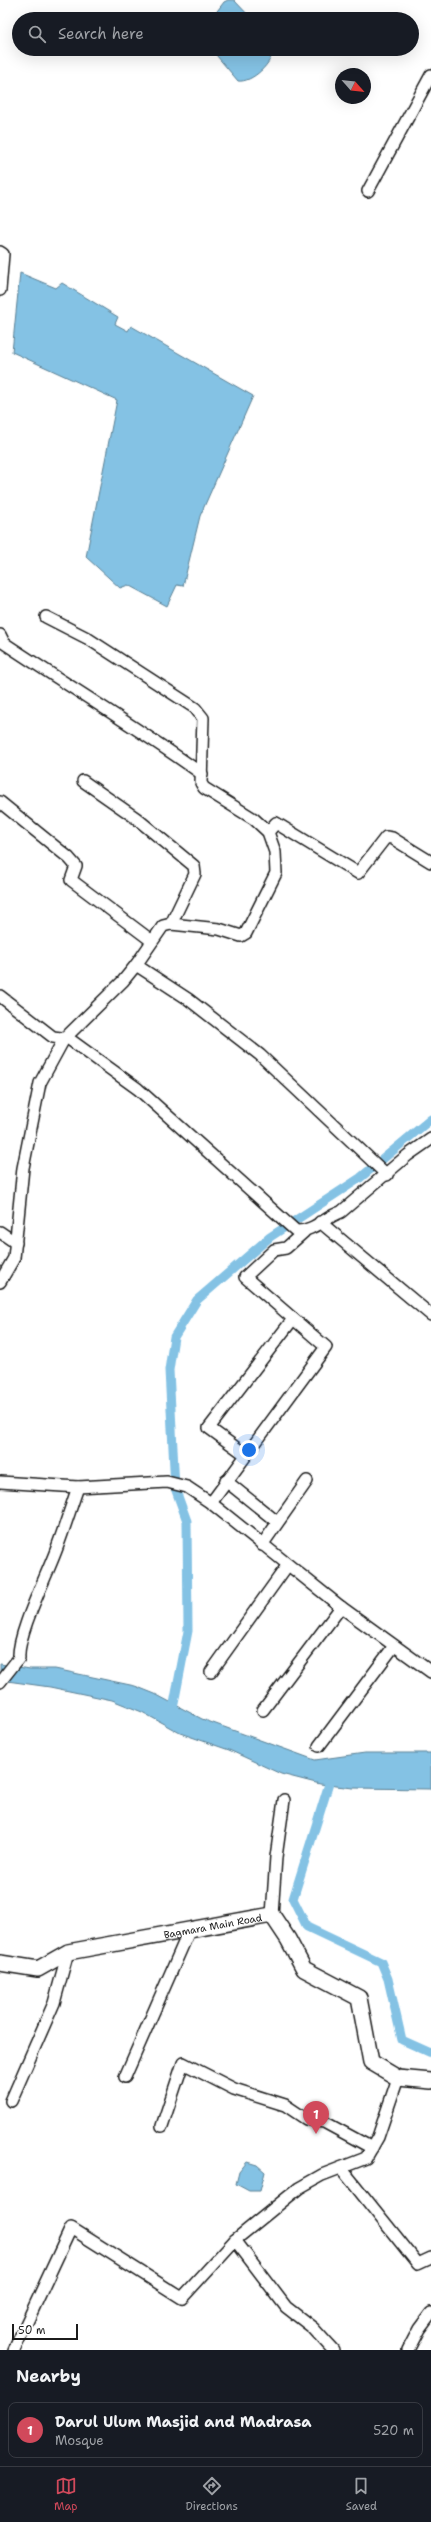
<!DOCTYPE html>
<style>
:root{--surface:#171b24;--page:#242831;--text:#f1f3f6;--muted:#9ea1a6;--line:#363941;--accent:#d1495b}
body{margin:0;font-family:"Shantell Sans",sans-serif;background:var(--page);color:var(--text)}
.compass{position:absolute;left:335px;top:68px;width:36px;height:36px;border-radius:50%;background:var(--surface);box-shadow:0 4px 16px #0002;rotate:117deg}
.scale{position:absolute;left:12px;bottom:10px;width:66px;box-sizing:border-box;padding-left:4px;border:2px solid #1c1c1c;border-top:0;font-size:11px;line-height:14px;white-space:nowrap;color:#1c1c1c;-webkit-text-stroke:3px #fff;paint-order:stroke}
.you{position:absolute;left:249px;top:1450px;width:14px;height:14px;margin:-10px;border:3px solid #fff;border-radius:50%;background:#1a73e8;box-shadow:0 0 0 6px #1a73e833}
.badge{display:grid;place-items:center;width:26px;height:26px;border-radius:50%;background:var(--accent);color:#fff;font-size:13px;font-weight:700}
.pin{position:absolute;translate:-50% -33px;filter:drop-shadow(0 1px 2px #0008)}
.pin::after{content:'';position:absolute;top:21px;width:14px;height:12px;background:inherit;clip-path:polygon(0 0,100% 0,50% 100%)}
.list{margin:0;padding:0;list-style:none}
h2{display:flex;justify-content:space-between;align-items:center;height:52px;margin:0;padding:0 16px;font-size:17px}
h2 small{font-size:13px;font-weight:400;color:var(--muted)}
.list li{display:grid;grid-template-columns:26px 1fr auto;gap:12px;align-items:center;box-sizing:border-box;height:56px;margin:0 8px 8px;padding:0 8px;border:1px solid var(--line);border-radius:8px}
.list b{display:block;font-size:15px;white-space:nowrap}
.list p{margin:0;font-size:13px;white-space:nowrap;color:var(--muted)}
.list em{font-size:13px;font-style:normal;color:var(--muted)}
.icon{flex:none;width:22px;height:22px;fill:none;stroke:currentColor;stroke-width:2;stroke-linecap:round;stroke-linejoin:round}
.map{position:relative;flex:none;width:431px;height:2350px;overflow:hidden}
.search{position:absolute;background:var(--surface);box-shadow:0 4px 16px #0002;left:12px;right:12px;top:12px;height:44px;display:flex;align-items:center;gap:10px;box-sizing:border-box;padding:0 14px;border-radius:22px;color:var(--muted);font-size:15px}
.sheet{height:116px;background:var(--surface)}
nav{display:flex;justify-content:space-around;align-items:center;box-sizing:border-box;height:56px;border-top:1px solid var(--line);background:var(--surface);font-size:11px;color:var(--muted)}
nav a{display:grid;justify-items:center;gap:2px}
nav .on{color:var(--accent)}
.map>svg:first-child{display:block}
.water{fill:#84c2e4;stroke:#5a8094}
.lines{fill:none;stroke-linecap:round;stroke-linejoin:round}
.canal{stroke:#84c2e4;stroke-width:9}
.street-casing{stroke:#1c1c1c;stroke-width:14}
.secondary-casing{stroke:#1c1c1c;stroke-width:18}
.street{stroke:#fff;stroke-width:11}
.secondary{stroke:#fff;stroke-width:15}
.labels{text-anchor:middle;stroke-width:3;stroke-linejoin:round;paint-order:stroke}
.street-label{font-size:10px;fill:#1c1c1c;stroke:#fff}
</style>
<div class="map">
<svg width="431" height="2350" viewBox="0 0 431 2350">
<rect width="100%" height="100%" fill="#fff"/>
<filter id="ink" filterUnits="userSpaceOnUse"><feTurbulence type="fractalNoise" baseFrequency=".025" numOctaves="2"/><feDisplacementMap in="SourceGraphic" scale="8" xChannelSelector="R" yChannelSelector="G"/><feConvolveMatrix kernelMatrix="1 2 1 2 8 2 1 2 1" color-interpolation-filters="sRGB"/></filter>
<g filter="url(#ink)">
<g class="water">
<path d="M 228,0 L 234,0 L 252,19 L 211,19 L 224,2 Z"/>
<path d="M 211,49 L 273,49 C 273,63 252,83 238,81 Z"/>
<path d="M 20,273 L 56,288 L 62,283 L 118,317 L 115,324 L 128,331 L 131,326 L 253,396 L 200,516 L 183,586 L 177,585 L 167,606 L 128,585 L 120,588 L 86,557 L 117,400 L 12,352 Z"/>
<path d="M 0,1664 L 30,1669 L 55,1669 L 135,1686 L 155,1694 L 202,1719 L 315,1760 L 365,1753 L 431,1753 L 431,1789 L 353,1788 L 320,1784 L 281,1774 L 229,1750 L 180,1733 L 142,1712 L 112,1700 L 50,1687 L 0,1680 Z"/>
<path d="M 247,2162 L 257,2165 L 265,2172 L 260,2191 L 249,2191 L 236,2184 L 239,2172 Z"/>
</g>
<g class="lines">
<g class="canal">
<path d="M 172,1714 L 188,1631 L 187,1521 L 175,1488 L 169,1370 L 174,1337 L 197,1300 L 270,1237 L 360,1178 L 431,1119"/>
<path d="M 332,1774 L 293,1899 L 307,1927 L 381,1962 L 388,1979 L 402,2040 L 431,2053"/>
</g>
<defs>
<g id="street">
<path d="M 368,191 L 431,75"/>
<path d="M 0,252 L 3,254 L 0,290"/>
<path d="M 46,617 L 87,638 L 195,708 L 203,718 L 201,783 L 204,788 L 254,819 L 268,832 L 275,852 L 276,873 L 246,933 L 241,936 L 219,929 L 171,924 L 163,926 L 136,965"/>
<path d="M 0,635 L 4,643 C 70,687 138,728 202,774"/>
<path d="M 83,781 L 136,818 L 194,866 L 195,874 L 171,924"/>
<path d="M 0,802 L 69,858 L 76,866 L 71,880 L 152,941"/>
<path d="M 268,832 L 276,823 L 358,873 L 386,837 L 392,838 L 431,862"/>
<path d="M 0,996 L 53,1037 L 69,1039 L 138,1089 L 296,1231 C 312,1232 326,1217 341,1212 L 408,1155 L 431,1139"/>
<path d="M 320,1222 L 431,1315"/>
<path d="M 0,1232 L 16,1243"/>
<path d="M 0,1282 L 14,1258 L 23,1168 L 40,1083 L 64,1039 L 123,981 L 136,965 L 188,999 L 260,1055 L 387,1175"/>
<path d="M 246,1455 L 209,1428 L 293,1319"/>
<path d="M 226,1481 L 277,1522"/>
<path d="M 0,1482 L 78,1487 L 167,1482 L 187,1487 L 211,1503 L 341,1607 L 431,1672"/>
<path d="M 211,1503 L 326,1347 L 245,1277 L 274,1250 L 286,1248 L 304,1232"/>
<path d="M 262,1545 L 307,1481"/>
<path d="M 211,1672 L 287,1566"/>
<path d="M 0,1682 L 19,1658 C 17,1633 49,1572 58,1545 C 65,1526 71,1507 78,1487"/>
<path d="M 263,1710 L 341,1607"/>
<path d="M 319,1746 L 394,1646"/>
<path d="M 272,1915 L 276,1857 L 284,1800"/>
<path d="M 125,2077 L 190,1929"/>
<path d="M 11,2101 L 54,2003 L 68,1952"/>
<path d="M 162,2126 L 183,2063 L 234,2089 L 285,2105 L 306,2119 L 324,2122 L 372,2148"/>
<path d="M 341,2168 L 418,2264 L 431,2258"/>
<path d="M 235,2240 L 286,2307 L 313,2328 L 333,2350"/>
<path d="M 14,2350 L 71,2228 L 182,2298 L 235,2240 L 299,2188 L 322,2175 L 366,2158 L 378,2137 L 398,2078"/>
<path d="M 408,2350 L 419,2329 L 431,2313"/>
</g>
<g id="secondary">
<path id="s1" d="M 0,1963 L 38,1969 L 68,1952 L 272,1915 L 288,1939 L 304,1969 L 359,1998 L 371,2062 L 398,2078 L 431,2081"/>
</g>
</defs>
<use href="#street" class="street-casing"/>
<use href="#secondary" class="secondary-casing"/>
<use href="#street" class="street"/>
<use href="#secondary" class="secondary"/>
</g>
</g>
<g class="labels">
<g class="street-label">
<text dy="4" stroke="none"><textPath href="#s1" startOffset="220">Bagmara Main Road</textPath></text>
</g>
</g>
</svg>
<svg class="compass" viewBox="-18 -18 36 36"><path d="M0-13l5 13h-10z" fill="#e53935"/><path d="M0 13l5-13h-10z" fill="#9ea1a6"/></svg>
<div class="scale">50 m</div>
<div class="you"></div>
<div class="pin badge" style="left:316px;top:2134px">1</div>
<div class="search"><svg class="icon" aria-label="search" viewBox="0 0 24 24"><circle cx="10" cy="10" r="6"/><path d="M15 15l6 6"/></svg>Search here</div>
</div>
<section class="sheet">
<h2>Nearby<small></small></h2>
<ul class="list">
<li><span class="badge">1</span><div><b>Darul Ulum Masjid and Madrasa</b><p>Mosque</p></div><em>520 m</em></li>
</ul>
</section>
<nav>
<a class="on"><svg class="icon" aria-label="map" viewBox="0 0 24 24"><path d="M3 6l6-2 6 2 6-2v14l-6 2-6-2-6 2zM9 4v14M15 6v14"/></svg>Map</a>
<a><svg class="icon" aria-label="directions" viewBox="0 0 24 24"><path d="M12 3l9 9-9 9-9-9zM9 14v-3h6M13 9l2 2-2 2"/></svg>Directions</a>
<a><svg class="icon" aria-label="saved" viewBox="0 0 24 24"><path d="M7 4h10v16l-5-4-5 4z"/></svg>Saved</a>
</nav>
